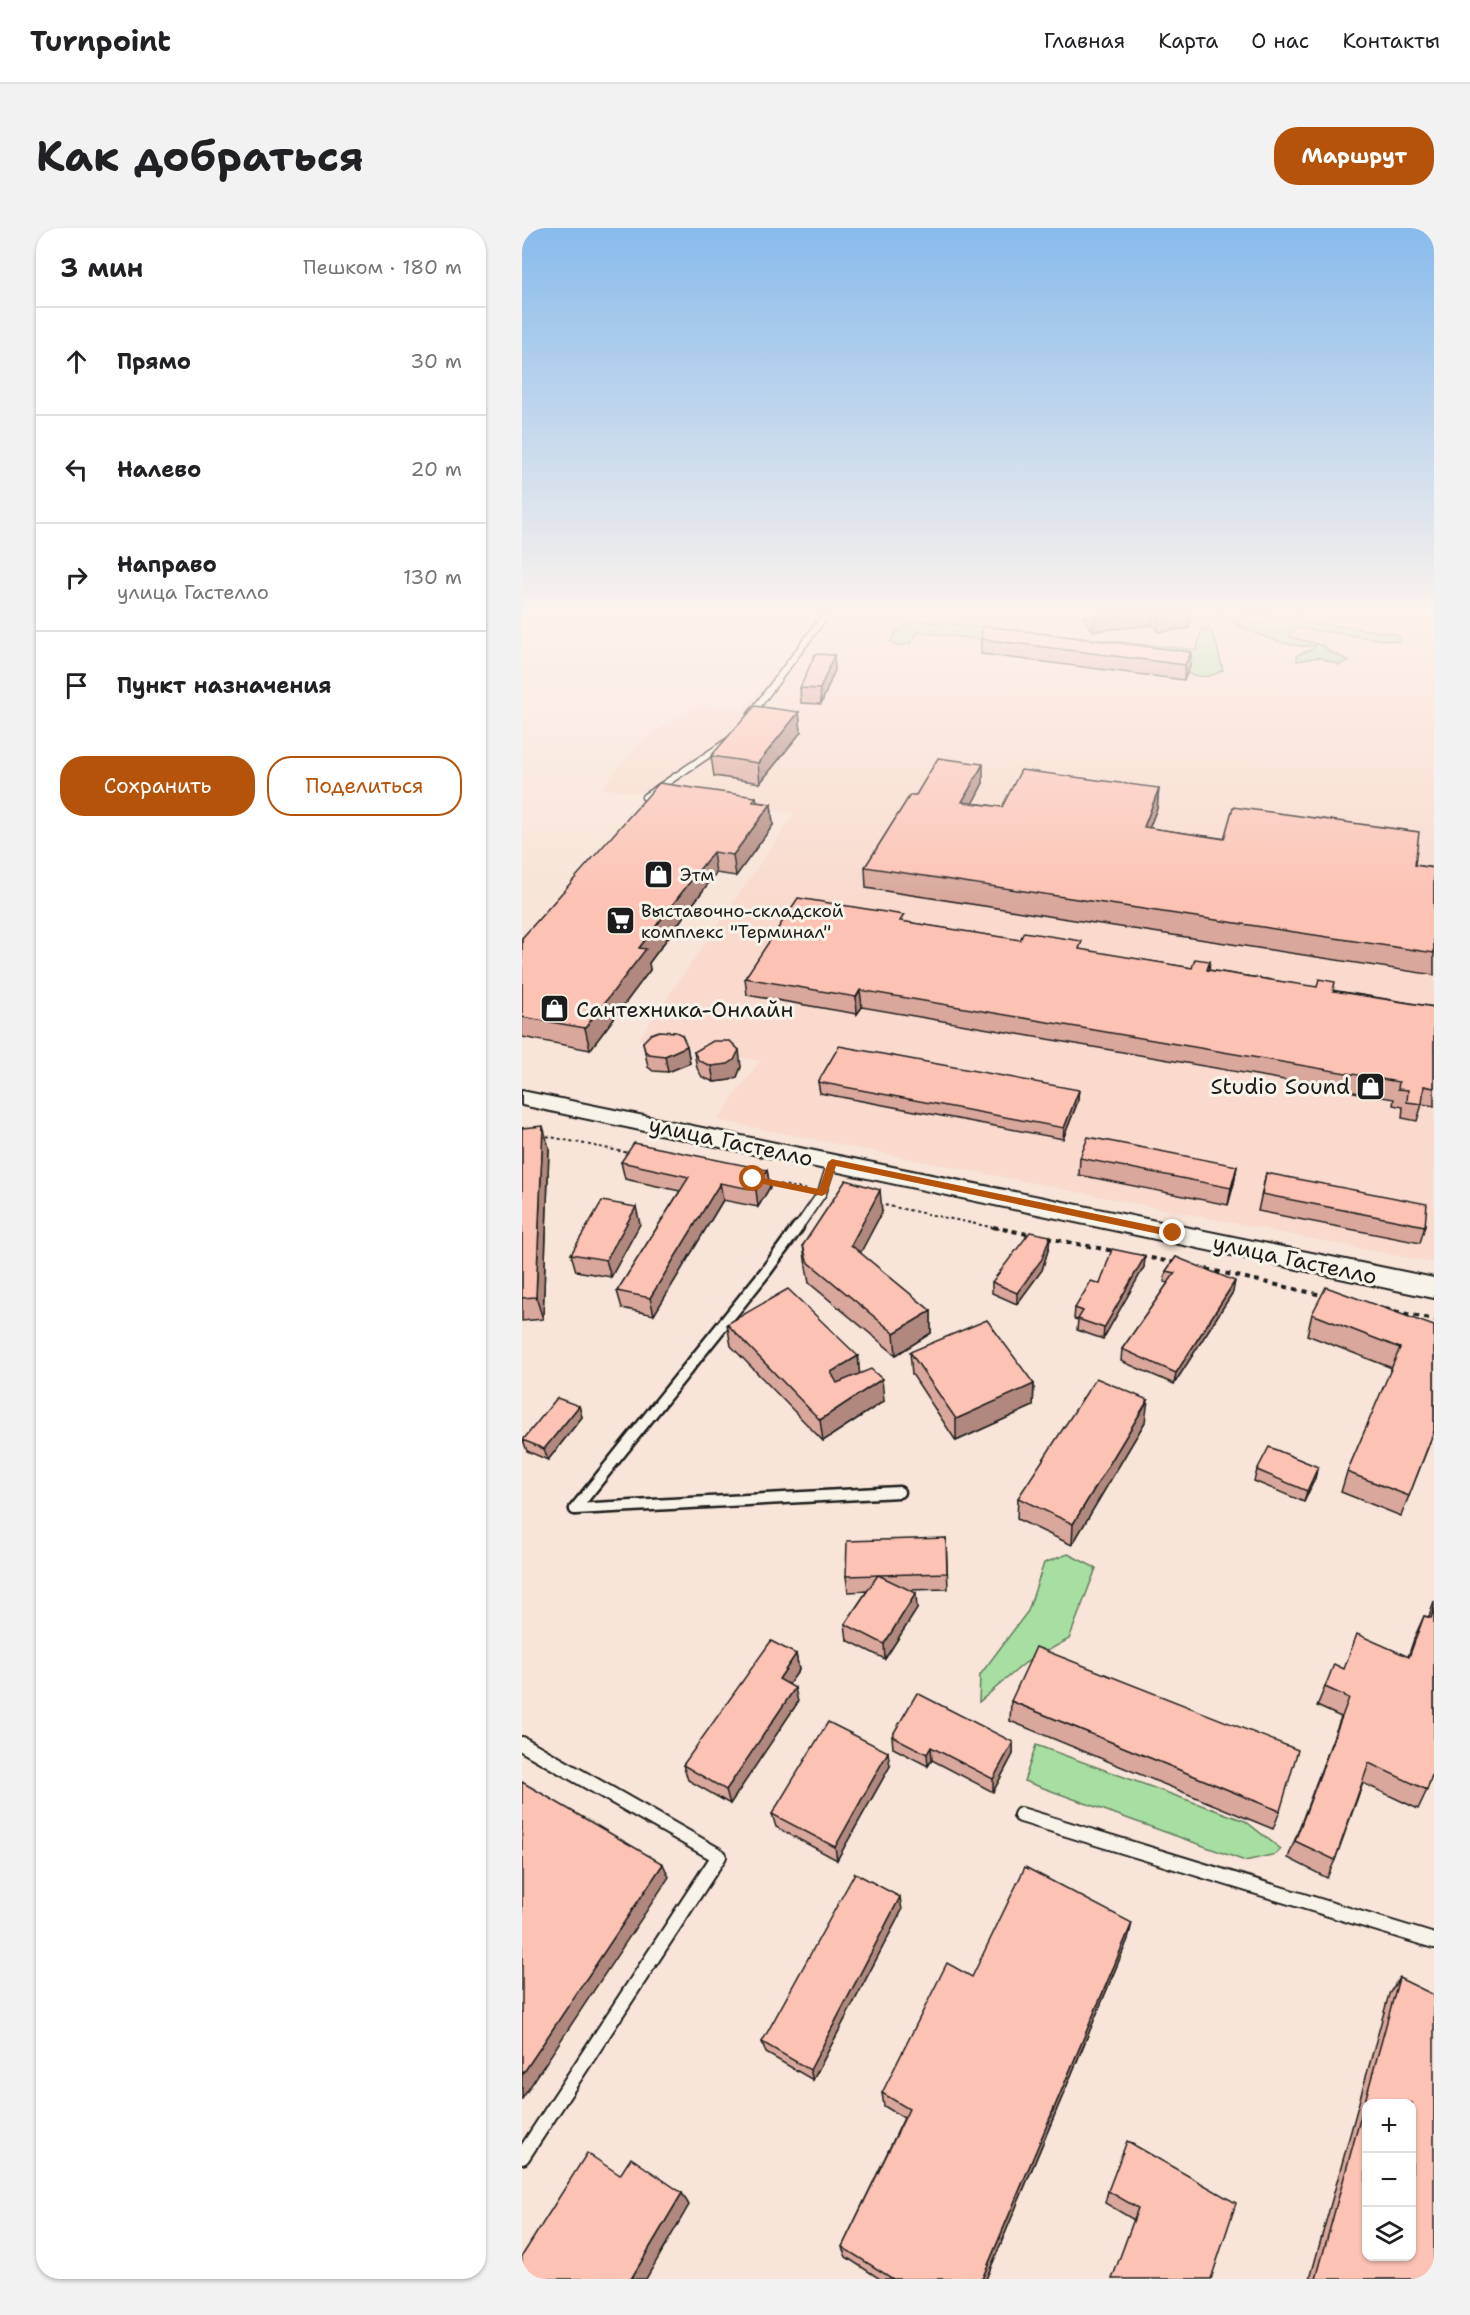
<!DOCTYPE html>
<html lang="ru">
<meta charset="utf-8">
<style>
:root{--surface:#fff;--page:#f2f2f2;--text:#202124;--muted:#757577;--line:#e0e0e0;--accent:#b45309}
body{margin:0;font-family:"Shantell Sans",sans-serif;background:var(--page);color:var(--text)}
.controls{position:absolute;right:18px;bottom:18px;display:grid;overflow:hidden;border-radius:12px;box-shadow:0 2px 4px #0004}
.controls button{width:54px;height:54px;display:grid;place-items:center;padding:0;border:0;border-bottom:2px solid var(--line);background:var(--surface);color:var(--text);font:30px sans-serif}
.stop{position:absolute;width:18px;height:18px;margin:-14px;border:4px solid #b45309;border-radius:50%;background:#fff}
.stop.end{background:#b45309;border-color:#fff;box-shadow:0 2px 6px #0008}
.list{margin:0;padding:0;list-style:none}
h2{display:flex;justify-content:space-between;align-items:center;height:78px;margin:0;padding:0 24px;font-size:26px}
h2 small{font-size:20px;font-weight:400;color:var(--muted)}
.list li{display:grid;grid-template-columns:39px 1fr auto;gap:18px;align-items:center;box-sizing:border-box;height:108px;padding:0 24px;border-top:2px solid var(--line)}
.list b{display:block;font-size:22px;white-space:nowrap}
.list p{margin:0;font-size:20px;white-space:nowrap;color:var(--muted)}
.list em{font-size:20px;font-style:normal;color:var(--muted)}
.actions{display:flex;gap:12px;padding:18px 24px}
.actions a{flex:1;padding:14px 0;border:2px solid var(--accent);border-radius:24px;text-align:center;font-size:21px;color:var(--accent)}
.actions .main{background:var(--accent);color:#fff}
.icon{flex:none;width:33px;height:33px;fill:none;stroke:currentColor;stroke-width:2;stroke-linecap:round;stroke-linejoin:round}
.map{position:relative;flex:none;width:912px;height:2051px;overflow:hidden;border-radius:24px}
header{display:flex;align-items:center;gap:36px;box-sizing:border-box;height:84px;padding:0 30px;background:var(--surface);border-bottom:2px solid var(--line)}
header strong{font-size:28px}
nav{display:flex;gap:33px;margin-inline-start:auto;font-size:21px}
.intro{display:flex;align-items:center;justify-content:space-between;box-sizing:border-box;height:144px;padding:0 36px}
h1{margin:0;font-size:42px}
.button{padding:15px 27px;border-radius:24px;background:var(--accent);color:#fff;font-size:21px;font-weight:700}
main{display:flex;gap:36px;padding:0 36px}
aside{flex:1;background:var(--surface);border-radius:24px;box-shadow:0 2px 4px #0004}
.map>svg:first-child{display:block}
.built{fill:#f9dacd}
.green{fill:#a7dea1;stroke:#627d5e;stroke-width:1.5}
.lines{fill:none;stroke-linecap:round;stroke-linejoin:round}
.service-far3-casing{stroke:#1c1c1c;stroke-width:9}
.service-far2-casing{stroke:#1c1c1c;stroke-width:11}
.service-far1-casing{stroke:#1c1c1c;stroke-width:15}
.service-casing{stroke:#1c1c1c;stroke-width:18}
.secondary-casing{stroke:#1c1c1c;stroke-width:4}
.path-far1{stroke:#1c1c1c;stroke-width:2;stroke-dasharray:3 3;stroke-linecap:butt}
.path{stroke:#1c1c1c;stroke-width:4;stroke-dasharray:5 5;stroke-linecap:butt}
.service-far3{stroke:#f7f3e8;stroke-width:6}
.service-far2{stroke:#f7f3e8;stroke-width:8}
.service-far1{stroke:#f7f3e8;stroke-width:10}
.service{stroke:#f7f3e8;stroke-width:14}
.secondary{fill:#f7f3e8;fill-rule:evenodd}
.wall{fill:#d9a79b;stroke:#1c1c1c;stroke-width:1.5}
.shaded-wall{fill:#b0887e;stroke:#1c1c1c;stroke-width:1.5}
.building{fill:#fcc2b4;stroke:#1c1c1c;stroke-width:1.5;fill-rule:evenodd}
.route{fill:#b45309}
.labels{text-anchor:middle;stroke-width:6;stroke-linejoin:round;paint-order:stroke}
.far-poi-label{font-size:18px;fill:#1c1c1c;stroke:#f7f3e8;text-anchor:start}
.poi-label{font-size:22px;fill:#1c1c1c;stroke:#f7f3e8;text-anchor:start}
.street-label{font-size:22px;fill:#1c1c1c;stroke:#f7f3e8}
</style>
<header>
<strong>Turnpoint</strong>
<nav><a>Главная</a><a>Карта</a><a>О нас</a><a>Контакты</a></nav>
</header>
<div class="intro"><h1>Как добраться</h1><a class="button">Маршрут</a></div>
<main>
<aside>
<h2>3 мин<small>Пешком · 180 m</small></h2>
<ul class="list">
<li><svg class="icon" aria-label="ahead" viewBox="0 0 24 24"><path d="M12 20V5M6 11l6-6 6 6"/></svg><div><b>Прямо</b></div><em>30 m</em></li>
<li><svg class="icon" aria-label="left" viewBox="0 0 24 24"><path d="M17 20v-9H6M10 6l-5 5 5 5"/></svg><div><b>Налево</b></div><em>20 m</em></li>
<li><svg class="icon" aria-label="right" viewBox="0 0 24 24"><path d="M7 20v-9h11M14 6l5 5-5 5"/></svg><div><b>Направо</b><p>улица Гастелло</p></div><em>130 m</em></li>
<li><svg class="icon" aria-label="arrive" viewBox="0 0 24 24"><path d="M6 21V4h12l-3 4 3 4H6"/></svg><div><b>Пункт назначения</b></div></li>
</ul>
<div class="actions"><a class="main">Сохранить</a><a>Поделиться</a></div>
</aside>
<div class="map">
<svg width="912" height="2051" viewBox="0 0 912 2051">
<rect width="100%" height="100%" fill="#f8e4d8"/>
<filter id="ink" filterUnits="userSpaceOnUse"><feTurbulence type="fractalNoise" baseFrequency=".0167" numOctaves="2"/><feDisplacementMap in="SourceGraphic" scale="12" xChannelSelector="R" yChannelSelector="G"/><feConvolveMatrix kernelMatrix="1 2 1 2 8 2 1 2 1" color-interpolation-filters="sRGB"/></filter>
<g filter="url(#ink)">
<path class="built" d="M 298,388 L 912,388 L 912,1035 L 195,892 L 238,833 L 117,811 L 273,585 L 79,560 L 120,512 L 178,476 L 221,482 Z"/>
<g class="green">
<path d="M 701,388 L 777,388 L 787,394 L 869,405 L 875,407 L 879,414 L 774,400 L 767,406 L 768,409 L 802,418 L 808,424 L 827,433 L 817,437 L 797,429 L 775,433 L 775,427 L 791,421 L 793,418 C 765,421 724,403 701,388 Z"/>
<path d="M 392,392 L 675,422 L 680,400 L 687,400 L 693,412 L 701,442 C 688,450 679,450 664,445 L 667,438 L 397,404 L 387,416 L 375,418 L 369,414 L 373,405 Z"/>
<path d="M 546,1326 L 574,1340 L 547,1411 L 503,1435 L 457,1474 L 458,1447 L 506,1383 L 522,1335 Z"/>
<path d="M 514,1517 L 723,1593 L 759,1621 L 754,1626 L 723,1633 L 502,1553 Z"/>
</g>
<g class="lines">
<defs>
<g id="service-far3">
<path d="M 228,488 L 303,388"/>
<path d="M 123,569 L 208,512"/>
</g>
<path id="service-far2" d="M 275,1001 L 300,965 L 310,934"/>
<g id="service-far1">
<path d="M 53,1281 L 244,1043 L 276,999"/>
<path d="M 53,1281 L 377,1264"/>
</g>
<g id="service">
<path d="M 0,1516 L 197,1628 L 0,1929"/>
<path d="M 499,1587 L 912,1713"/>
</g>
<path id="secondary" d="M 0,863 L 912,1050 L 912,1070 L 0,877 Z"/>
</defs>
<use href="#service-far3" class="service-far3-casing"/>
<use href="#service-far2" class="service-far2-casing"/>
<use href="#service-far1" class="service-far1-casing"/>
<use href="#service" class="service-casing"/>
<use href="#secondary" class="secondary-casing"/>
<g class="path-far1">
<path d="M 19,907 L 107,925"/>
<path d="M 246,954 L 286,962"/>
<path d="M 357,976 L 478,1001"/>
</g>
<g class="path">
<path d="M 471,999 L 510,1007"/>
<path d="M 525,1010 L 592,1023"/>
<path d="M 619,1028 L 654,1035"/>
<path d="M 684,1041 L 804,1068"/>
<path d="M 863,1081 L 912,1092"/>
</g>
<use href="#service-far3" class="service-far3"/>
<use href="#service-far2" class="service-far2"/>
<use href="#service-far1" class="service-far1"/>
<use href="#service" class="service"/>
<use href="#secondary" class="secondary"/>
</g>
<g class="wall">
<path d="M 560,388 L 668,388 L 667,400 L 636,404 L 631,397 L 571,403 Z"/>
<path d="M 459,411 L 669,424 L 668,438 L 662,452 L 459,426 Z"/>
<path d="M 312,427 L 313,442 L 299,476 L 279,475 L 278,460 Z"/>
<path d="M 277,484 L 279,504 L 238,555 L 192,548 L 189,528 Z"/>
<path d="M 461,555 L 450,575 L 480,579 L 637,560 L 635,580 L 627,600 L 912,640 L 912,747 L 344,660 L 343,639 L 394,567 Z"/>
<path d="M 234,569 L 235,574 L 249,576 L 251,597 L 214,648 L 194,645 L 127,735 L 128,742 L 68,822 L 0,809 L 0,710 Z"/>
<path d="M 383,694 L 670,740 L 688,733 L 687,742 L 912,779 L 912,878 L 900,876 L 895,893 L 880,890 L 881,879 L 871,877 L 872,871 L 340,779 L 335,786 L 225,767 L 223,750 Z"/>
<path d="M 121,814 L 165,818 L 168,835 L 146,844 L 131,843 L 126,839 Z"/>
<path d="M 172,824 L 219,839 L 215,849 L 208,852 L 192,854 L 180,849 L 175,840 Z"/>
<path d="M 296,854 L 556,873 L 541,911 L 298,865 Z"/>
<path d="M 0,900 L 27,920 L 21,1091 L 0,1093 Z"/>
<path d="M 558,930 L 715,938 L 712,955 L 706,977 L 557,947 Z"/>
<path d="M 99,934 L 245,942 L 248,959 L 236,979 L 201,972 L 132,1087 L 100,1080 L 95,1063 L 158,963 L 103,951 Z"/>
<path d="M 744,945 L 903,998 L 898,1015 L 736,983 Z"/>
<path d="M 360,984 L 338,1025 L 409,1083 L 409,1105 L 374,1127 L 287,1055 L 284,1039 L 281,1017 Z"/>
<path d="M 118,996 L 89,1049 L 54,1043 L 49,1026 Z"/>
<path d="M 528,1008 L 527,1019 L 520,1042 L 495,1076 L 470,1065 L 470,1054 Z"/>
<path d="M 623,1028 L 622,1039 L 581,1111 L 555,1102 L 556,1092 L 552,1091 L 553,1080 L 578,1056 Z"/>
<path d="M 654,1029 L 711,1064 L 652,1156 L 599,1133 L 600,1121 L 646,1055 L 642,1054 L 644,1043 Z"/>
<path d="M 790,1086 L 912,1098 L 912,1204 L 879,1288 L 819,1264 L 825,1244 L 870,1140 L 785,1107 Z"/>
<path d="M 205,1096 L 336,1128 L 337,1146 L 362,1173 L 301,1213 L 209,1118 Z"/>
<path d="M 388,1124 L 512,1156 L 511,1178 L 434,1213 L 390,1146 Z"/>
<path d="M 57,1178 L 60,1189 L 26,1232 L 5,1223 L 1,1212 Z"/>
<path d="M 623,1194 L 550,1317 L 495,1291 L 496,1270 Z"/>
<path d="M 735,1242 L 793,1250 L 782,1274 L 732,1253 Z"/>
<path d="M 424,1310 L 426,1361 L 387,1362 L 395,1381 L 363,1431 L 325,1412 L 323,1396 L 345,1363 L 326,1364 L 324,1348 Z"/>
<path d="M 912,1373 L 912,1541 L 905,1562 L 896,1581 L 841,1555 L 813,1632 L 805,1650 L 766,1630 L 819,1489 L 795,1478 L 803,1459 L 822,1441 L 886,1429 L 893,1408 L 902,1388 L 907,1389 Z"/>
<path d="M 274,1426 L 277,1442 L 267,1456 L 276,1474 L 208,1576 L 166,1552 L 161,1537 Z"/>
<path d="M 489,1473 L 758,1583 L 751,1601 L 488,1493 Z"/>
<path d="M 370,1508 L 491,1514 L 491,1526 L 471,1564 L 410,1532 L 406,1538 L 371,1520 Z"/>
<path d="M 368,1538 L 315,1632 L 254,1599 L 250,1586 Z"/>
<path d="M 380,1682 L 291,1852 L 244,1825 L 240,1814 Z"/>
<path d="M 606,1711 L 464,2051 L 358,2051 L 324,2029 L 320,2019 L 382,1890 L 362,1878 L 360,1865 L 450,1749 Z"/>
<path d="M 877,1750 L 912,2051 L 788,2051 L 867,1766 Z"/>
<path d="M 586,1963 L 714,1975 L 612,1992 L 583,1975 Z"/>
</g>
<g class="shaded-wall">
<path d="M 572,388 L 631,388 L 631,397 L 571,403 Z"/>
<path d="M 637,388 L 668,388 L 667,400 L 636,404 Z"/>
<path d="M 669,424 L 668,438 L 662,452 L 663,437 Z"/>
<path d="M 312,427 L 313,442 L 299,476 L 298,461 Z"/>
<path d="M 277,484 L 279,504 L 238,555 L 236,535 Z"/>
<path d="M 461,536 L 461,555 L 441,594 L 440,574 Z"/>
<path d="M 637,560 L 635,580 L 620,619 L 622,599 Z"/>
<path d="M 249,576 L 251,597 L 214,648 L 211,627 Z"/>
<path d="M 191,624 L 194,645 L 127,735 L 128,742 L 68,822 L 63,800 L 117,720 Z"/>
<path d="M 338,762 L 340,779 L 335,786 L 334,769 Z"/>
<path d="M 165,818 L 168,835 L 146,844 L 143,828 Z"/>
<path d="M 217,822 L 219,839 L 215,849 L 208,852 L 192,854 L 189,838 Z"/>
<path d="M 557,862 L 556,873 L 541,911 L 542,900 Z"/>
<path d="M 21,898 L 27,920 L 21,1091 L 14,1069 Z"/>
<path d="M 715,938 L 712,955 L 706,977 L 709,960 Z"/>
<path d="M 245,942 L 248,959 L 236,979 L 234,962 Z"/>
<path d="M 198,955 L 201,972 L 132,1087 L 128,1070 Z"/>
<path d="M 358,962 L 360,984 L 331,1039 L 329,1017 Z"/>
<path d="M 114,979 L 118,996 L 89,1049 L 84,1032 Z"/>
<path d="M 528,1008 L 527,1019 L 520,1042 L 495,1076 L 495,1065 Z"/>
<path d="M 623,1028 L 622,1039 L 581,1111 L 582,1100 Z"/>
<path d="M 713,1053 L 711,1064 L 652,1156 L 654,1145 Z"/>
<path d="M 409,1083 L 409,1105 L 374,1127 L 372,1105 Z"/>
<path d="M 336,1128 L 338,1150 L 312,1166 L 309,1144 Z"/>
<path d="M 360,1151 L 362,1173 L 301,1213 L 298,1192 Z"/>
<path d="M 512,1156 L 511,1178 L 434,1213 L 434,1191 Z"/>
<path d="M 626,1172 L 623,1194 L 550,1317 L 551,1296 Z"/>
<path d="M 57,1178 L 60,1189 L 26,1232 L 22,1221 Z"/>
<path d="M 796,1239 L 793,1250 L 782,1274 L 785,1263 Z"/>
<path d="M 394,1365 L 395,1381 L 363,1431 L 362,1416 Z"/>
<path d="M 274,1426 L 277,1442 L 260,1466 L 257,1451 Z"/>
<path d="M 273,1460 L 276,1474 L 208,1576 L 204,1562 Z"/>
<path d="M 491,1514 L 491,1526 L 471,1564 L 471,1551 Z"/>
<path d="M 409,1519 L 410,1532 L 406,1538 L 405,1526 Z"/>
<path d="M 366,1524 L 368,1538 L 315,1632 L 313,1619 Z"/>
<path d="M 141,1636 L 147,1649 L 0,1871 L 0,1847 Z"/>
<path d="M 378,1669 L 380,1682 L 291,1852 L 288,1842 Z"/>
<path d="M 610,1695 L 606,1711 L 464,2051 L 460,2051 Z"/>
<path d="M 160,1965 L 167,1977 L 124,2051 L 109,2051 Z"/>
</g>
<g class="building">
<path d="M 461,398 L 669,424 L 663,437 L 459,411 Z"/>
<path d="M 293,426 L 312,427 L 298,461 L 278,460 Z"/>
<path d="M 233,478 L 277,484 L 236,535 L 189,528 Z"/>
<path d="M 416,530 L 461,536 L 440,574 L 480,579 L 499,542 L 637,560 L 622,599 L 702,611 L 711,579 L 897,604 L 893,637 L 912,640 L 912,725 L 343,639 L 388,567 L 394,567 Z"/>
<path d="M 137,555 L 234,569 L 231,574 L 249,576 L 211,627 L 191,624 L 117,720 L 124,721 L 63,800 L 0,789 L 0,710 Z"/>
<path d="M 276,670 L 382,687 L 378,693 L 498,712 L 502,704 L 560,713 L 557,721 L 670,740 L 673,731 L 688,733 L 685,742 L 795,759 L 797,751 L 813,754 L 811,763 L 912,779 L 912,860 L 902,858 L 900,876 L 885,874 L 886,862 L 876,861 L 877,854 L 338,762 L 334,769 L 223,750 Z"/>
<path d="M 137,803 L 154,804 L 160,807 L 165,818 L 143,828 L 127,826 L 123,823 L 121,814 L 129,806 Z"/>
<path d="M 191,813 L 208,813 L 217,822 L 212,832 L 206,836 L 189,838 L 177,833 L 172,824 Z"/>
<path d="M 317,818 L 557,862 L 542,900 L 296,854 Z"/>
<path d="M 21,898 L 14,1069 L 0,1070 L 0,900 Z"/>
<path d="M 566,909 L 715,938 L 709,960 L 558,930 Z"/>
<path d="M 112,915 L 245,942 L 234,962 L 198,955 L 128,1070 L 95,1063 L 167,949 L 99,934 Z"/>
<path d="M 744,945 L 905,976 L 903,998 L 740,966 Z"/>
<path d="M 324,952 L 358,962 L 329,1017 L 409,1083 L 372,1105 L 285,1033 L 281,1017 Z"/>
<path d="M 80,973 L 114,979 L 84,1032 L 49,1026 Z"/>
<path d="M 508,1004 L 528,1008 L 520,1031 L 495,1065 L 470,1054 Z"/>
<path d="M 590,1021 L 623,1028 L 582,1100 L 556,1091 L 561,1083 L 553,1080 L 569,1053 L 578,1056 Z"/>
<path d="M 654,1029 L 713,1053 L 654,1145 L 600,1121 L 653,1045 L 644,1043 Z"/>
<path d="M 804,1059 L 912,1098 L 912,1203 L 887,1268 L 825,1244 L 878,1120 L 790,1086 Z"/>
<path d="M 266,1061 L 336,1128 L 309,1144 L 315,1155 L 349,1141 L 360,1151 L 298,1192 L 205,1096 Z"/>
<path d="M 465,1092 L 512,1156 L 434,1191 L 388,1124 Z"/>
<path d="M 574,1150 L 626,1172 L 551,1296 L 496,1270 Z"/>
<path d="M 35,1170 L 57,1178 L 22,1221 L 1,1212 Z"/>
<path d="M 747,1219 L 796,1239 L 785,1263 L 735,1242 Z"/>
<path d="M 424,1310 L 425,1345 L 324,1348 L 325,1313 Z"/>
<path d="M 356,1347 L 394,1365 L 362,1416 L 323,1396 Z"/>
<path d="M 912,1380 L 912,1541 L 905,1562 L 847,1535 L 813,1632 L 773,1613 L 827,1470 L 803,1459 L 812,1436 L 822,1441 L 835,1406 L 887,1429 L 902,1388 L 909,1390 Z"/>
<path d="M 249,1413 L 274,1426 L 257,1451 L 273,1460 L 204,1562 L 161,1537 Z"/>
<path d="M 514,1419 L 776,1522 L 758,1583 L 489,1473 Z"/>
<path d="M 395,1465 L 491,1514 L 471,1551 L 409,1519 L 405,1526 L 370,1508 Z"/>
<path d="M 306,1494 L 366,1524 L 313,1619 L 250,1586 Z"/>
<path d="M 0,1554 L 141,1636 L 0,1847 Z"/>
<path d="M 503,1639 L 610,1695 L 460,2051 L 371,2051 L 320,2019 L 387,1881 L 360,1865 L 425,1735 L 450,1749 Z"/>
<path d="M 333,1645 L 378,1669 L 288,1842 L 240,1814 Z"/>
<path d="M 877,1750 L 912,1767 L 912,2051 L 794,2051 ZM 844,1875 L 890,1875 L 890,2028 L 844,2028 Z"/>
<path d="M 605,1913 L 714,1975 L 689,2051 L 590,2051 L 616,1980 L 586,1963 Z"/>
<path d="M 65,1925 L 98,1947 L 109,1930 L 160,1965 L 109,2051 L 0,2051 L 0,2028 Z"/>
</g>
</g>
<linearGradient id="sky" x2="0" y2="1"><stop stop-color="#88bbec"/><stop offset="0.57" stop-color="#fcf3ed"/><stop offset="1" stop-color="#fcf3ed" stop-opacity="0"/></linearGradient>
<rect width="912" height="675" fill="url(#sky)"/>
<path class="route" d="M 310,931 L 651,1002 L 656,1005 L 651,1009 L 314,938 L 305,965 L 300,968 L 231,954 L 227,951 L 231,948 L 297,961 L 306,934 Z"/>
<defs>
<symbol id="shop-square" viewBox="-11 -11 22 22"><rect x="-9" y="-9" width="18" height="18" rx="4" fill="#1c1c1c" stroke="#f7f3e8"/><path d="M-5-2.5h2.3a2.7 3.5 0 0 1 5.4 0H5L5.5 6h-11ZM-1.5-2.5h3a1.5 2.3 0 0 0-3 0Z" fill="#fff"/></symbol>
<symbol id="supermarket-square" viewBox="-11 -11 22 22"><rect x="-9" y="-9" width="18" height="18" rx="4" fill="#1c1c1c" stroke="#f7f3e8"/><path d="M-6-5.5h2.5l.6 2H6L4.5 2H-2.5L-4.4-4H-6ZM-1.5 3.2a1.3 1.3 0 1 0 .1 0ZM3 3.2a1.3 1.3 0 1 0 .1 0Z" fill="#fff"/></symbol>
</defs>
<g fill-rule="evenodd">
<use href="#shop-square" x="120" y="630" width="33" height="33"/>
<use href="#supermarket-square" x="82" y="676" width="33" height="33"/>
<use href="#shop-square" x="16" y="764" width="33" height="33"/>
<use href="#shop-square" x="832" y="842" width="33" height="33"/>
</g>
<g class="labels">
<g class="far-poi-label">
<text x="158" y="653">Этм</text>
<text x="119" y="689">Выставочно-складской<tspan x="119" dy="21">комплекс "Терминал"</tspan></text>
</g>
<g class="poi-label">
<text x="54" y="789">Сантехника-Онлайн</text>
<text x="828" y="866" text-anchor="end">Studio Sound</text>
</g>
<g class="street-label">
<text transform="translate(209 913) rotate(12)" y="8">улица Гастелло</text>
<text transform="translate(773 1031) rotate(12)" y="8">улица Гастелло</text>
</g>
</g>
</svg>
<div class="controls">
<button>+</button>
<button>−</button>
<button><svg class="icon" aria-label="layers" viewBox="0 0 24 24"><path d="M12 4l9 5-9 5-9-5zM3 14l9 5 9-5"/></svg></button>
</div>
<div class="stop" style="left:231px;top:951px"></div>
<div class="stop end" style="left:651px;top:1005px"></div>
</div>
</main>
